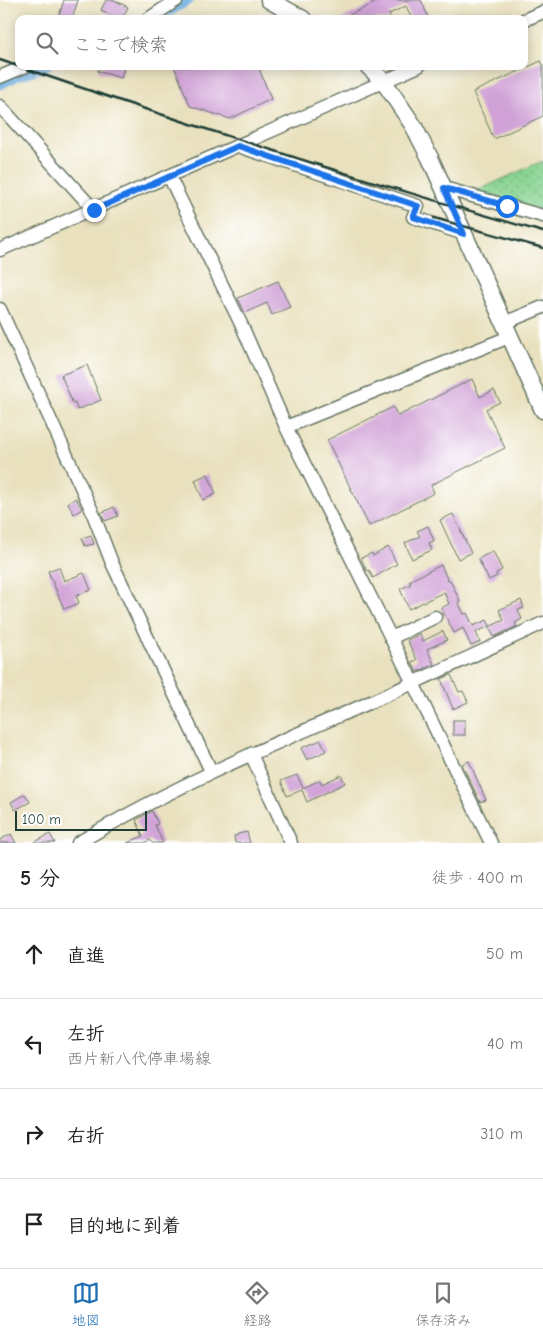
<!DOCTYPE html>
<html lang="ja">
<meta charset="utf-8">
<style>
:root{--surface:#fff;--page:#f2f2f2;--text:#222;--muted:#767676;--line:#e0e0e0;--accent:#1f6fb2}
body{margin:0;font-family:"Comic Neue","Klee One",sans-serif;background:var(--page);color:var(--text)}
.scale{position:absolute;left:15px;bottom:12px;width:132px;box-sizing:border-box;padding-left:5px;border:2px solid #1f3d34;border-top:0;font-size:14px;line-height:18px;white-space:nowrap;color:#1f3d34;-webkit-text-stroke:4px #fff;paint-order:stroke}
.stop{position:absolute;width:15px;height:15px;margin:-11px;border:4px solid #1a73e8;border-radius:50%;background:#fff}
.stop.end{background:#1a73e8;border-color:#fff;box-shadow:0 1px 5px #0008}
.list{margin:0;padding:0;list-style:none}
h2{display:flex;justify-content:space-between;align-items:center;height:65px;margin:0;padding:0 20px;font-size:21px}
h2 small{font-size:16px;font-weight:400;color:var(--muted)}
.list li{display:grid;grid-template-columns:32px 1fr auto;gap:15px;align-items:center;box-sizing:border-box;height:90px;padding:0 20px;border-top:1px solid var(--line)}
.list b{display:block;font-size:19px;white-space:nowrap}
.list p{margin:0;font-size:16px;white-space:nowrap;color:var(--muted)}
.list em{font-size:16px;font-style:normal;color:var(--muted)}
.icon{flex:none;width:28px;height:28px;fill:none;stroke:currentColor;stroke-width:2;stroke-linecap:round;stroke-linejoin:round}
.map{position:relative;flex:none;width:543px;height:843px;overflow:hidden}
.search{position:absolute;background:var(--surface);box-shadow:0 2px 12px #0003;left:15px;right:15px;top:15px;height:55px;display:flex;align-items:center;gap:12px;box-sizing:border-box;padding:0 18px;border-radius:10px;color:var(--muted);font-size:19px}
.sheet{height:425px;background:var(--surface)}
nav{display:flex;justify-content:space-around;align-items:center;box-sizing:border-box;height:70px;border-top:1px solid var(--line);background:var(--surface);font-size:14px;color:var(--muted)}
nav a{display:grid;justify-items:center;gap:2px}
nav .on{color:var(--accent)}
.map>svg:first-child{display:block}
.park{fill:url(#park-dots);stroke:#538862}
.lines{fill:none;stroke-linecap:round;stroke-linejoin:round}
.canal{stroke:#6baddf;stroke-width:9}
.building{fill:#d0a2d7}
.minor-casing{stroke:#667664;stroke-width:15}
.major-casing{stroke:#667664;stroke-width:19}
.minor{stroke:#fff;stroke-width:12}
.major{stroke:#fff;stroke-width:16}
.rail{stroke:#1f3d34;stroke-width:2.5}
.route{stroke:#1a73e8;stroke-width:6}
</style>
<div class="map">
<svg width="543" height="843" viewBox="0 0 543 843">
<defs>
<pattern id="park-dots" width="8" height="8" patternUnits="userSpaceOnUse" patternTransform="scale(1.25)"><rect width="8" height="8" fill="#87d391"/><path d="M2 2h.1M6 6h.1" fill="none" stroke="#6eac77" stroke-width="1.8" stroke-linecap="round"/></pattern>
</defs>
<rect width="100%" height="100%" fill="#fff"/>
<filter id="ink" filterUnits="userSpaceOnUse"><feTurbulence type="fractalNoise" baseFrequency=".02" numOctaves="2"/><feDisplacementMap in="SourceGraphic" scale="10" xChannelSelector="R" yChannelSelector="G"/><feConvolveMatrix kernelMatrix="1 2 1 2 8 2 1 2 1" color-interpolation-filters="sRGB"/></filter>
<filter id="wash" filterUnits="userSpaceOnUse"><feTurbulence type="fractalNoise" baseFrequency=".0096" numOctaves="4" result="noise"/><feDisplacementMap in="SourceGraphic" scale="20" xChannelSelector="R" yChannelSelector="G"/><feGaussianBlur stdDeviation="1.12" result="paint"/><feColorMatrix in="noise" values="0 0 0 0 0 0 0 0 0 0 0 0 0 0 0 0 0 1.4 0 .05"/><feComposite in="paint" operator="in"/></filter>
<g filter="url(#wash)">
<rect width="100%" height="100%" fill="#e9e1be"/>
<path class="park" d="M 543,161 L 543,215 L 472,193 L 533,165 Z"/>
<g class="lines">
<g class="canal">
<path d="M 169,12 L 190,0"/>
<path d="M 0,85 L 16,77 L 47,66"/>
</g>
</g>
<g id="blocks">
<g class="building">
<path d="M 64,0 L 78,0 L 72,19 L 58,19 Z"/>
<path d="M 106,0 L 114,0 L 128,7 L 122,19 L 118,19 L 101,10 Z"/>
<path d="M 381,0 L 421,0 L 429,19 L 412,19 L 406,6 L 389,14 L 391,19 L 341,19 Z"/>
<path d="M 541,61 L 543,65 L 543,116 L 494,139 L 473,92 Z"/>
<path d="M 105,66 L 121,66 L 124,68 L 121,78 L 97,71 Z"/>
<path d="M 174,66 L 258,66 L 271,99 L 230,119 L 190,106 Z"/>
<path d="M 278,281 L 290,307 L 272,315 L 267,303 L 245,313 L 238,298 Z"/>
<path d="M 87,365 L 101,400 L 77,410 L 75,403 L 73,404 L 61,375 Z"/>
<path d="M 472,379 L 480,397 L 494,390 L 500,402 L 486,409 L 505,448 L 431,485 L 434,493 L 369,526 L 327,440 L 393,407 L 398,416 Z"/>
<path d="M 208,474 L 216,494 L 203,500 L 195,480 Z"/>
<path d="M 76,498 L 82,509 L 74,514 L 68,503 Z"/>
<path d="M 114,507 L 118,516 L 105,521 L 101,513 Z"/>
<path d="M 453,514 L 471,553 L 458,559 L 440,520 Z"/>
<path d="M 428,526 L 434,541 L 429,543 L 432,550 L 412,559 L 405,543 L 420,536 L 417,531 Z"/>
<path d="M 91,535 L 94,544 L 85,546 L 82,538 Z"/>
<path d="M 388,547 L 397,564 L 373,578 L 369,570 L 367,571 L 361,558 L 372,553 L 373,556 Z"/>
<path d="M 493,551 L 502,570 L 496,573 L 497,576 L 489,580 L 478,559 Z"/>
<path d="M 441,565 L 448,581 L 450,580 L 460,601 L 458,602 L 464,614 L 467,613 L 473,626 L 487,620 L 490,626 L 476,632 L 480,642 L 471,646 L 463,628 L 454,633 L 441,608 L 449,604 L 444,592 L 409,609 L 400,589 L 411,584 L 409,581 Z"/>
<path d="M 59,567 L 64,581 L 84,573 L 91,590 L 76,596 L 79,603 L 64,609 L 48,571 Z"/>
<path d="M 521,600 L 524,608 L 518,610 L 522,619 L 515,623 L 517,626 L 494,637 L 489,627 L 504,620 L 499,610 Z"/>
<path d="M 443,631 L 447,640 L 427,649 L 434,664 L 417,672 L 412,662 L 417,660 L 407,640 L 420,634 L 423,641 Z"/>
<path d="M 451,675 L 459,692 L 463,691 L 468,702 L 453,709 L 441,679 Z"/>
<rect x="453" y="720" width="12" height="15"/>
<path d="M 321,740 L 326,751 L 307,760 L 301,748 Z"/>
<path d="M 469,761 L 486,800 L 480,802 L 462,764 Z"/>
<path d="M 297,775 L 303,788 L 320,780 L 322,784 L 341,775 L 345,783 L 307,802 L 302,790 L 287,796 L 281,781 Z"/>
<path d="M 25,794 L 30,802 L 15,810 L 11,802 Z"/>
<path d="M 152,811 L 158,824 L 155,825 L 163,843 L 152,843 L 150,840 L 144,843 L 127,843 L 143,836 L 136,820 Z"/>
<path d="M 247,832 L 250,843 L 235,843 L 234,836 L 238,835 L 238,834 Z"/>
<path d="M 11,834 L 16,843 L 0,843 L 0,840 Z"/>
<path d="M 50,834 L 55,843 L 33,843 Z"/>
</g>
</g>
</g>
<g filter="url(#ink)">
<use href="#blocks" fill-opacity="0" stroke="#667664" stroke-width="1"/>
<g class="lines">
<defs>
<g id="minor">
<path d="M 148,19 L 177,0"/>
<path d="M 524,20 L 543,12"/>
<path d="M 0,77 L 26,66"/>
<path d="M 0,106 L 94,210"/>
<path d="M 238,146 L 418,206 L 413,217 L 464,234"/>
<path d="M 169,176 L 242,326 L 286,427 L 391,638 L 491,843"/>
<path d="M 444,188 L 543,216"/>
<path d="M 0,250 L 419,66"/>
<path d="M 0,309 L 92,511 L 112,563 L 211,771"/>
<path d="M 504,323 L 543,307"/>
<path d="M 286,427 L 509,337"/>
<path d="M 391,638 L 435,617"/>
<path d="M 251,754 L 291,843"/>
<path d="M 78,843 C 171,787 271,745 371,702 C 428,676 486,650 543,623"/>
</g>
<g id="major">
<path d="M 269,0 L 303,19"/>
<path d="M 368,66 L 384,82 L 413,125 L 430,158 L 543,410"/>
</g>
</defs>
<use href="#minor" class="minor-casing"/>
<use href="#major" class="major-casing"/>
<use href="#minor" class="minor"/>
<use href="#major" class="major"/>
<g class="rail">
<path d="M 0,60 C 180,122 360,180 543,232"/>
<path d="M 434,218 L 543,248"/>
</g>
</g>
</g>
<g class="lines" filter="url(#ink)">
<path class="route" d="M 94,210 L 238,146 L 418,206 L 413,217 L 464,234 L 444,188 L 507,206"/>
</g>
</svg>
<div class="scale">100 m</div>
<div class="stop" style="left:507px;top:206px"></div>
<div class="stop end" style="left:94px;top:210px"></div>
<div class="search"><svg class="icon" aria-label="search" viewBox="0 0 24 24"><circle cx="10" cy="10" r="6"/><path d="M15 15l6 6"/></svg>ここで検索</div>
</div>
<section class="sheet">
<h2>5 分<small>徒歩 · 400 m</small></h2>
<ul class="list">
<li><svg class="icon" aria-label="ahead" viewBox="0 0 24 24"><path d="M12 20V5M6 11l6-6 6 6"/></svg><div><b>直進</b></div><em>50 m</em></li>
<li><svg class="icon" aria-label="left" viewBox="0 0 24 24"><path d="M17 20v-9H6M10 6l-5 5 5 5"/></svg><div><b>左折</b><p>西片新八代停車場線</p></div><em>40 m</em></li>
<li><svg class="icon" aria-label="right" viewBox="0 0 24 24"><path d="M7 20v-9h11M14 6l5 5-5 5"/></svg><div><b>右折</b></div><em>310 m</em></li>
<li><svg class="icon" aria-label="arrive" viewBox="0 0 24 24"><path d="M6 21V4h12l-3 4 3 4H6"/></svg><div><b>目的地に到着</b></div></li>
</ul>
</section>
<nav>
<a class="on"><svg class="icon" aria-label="map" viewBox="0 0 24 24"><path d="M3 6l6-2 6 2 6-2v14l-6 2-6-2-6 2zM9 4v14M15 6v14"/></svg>地図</a>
<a><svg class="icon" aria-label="directions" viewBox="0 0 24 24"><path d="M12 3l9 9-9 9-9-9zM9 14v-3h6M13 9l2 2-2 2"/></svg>経路</a>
<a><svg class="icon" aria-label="saved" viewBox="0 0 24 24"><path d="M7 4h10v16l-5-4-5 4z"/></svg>保存済み</a>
</nav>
